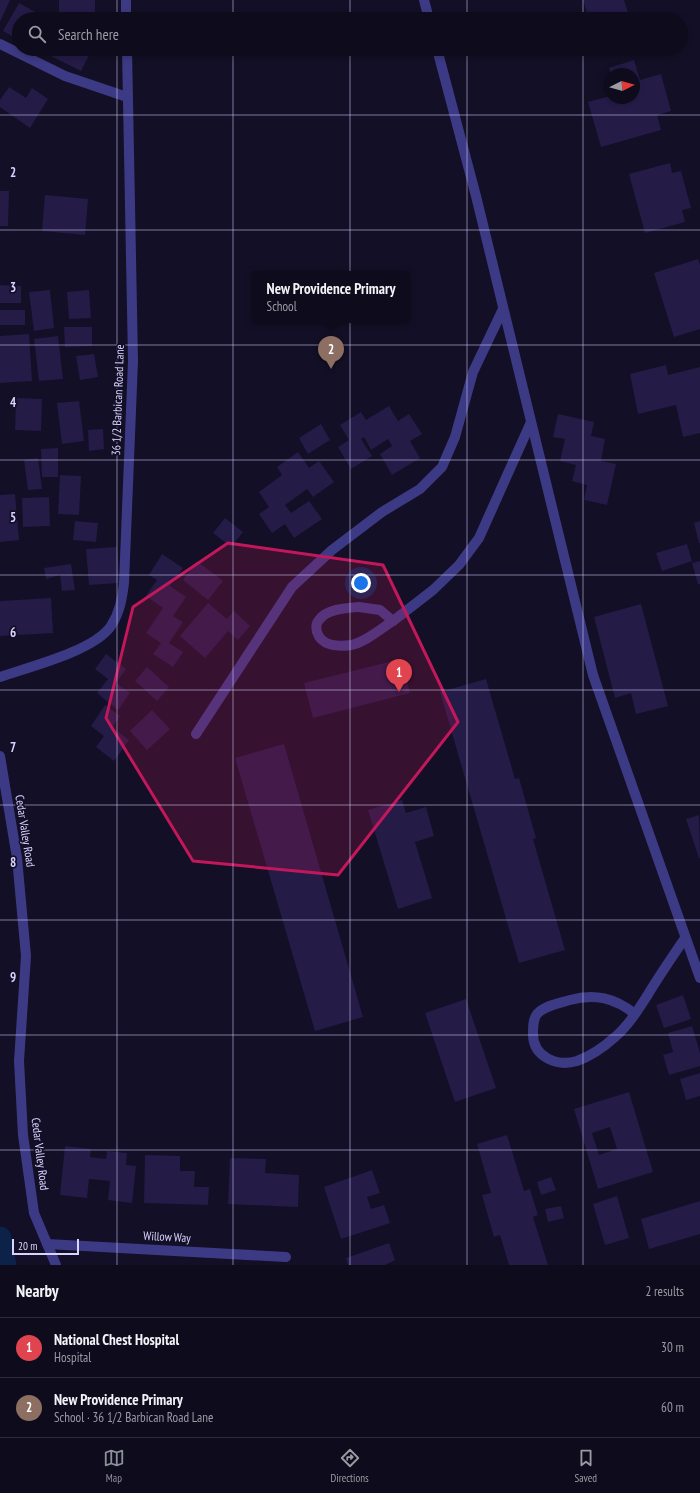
<!DOCTYPE html>
<meta charset="utf-8">
<style>
:root{--surface:#0e0b1c;--page:#171425;--text:#f1f3f6;--muted:#9b9ba3;--line:#2e2b3b;--accent:#8c9099}
body{margin:0;font-family:"PT Sans Narrow",sans-serif;background:var(--page);color:var(--text)}
.compass{position:absolute;left:604px;top:68px;width:36px;height:36px;border-radius:50%;background:var(--surface);box-shadow:0 2px 6px #0003;rotate:84deg}
.scale{position:absolute;left:12px;bottom:10px;width:67px;box-sizing:border-box;padding-left:4px;border:2px solid #d9d4ff;border-top:0;font-size:11px;line-height:14px;white-space:nowrap;color:#d9d4ff;-webkit-text-stroke:3px #130f26;paint-order:stroke}
.you{position:absolute;left:361px;top:583px;width:14px;height:14px;margin:-10px;border:3px solid #fff;border-radius:50%;background:#1a73e8;box-shadow:0 0 0 6px #1a73e833}
.badge{display:grid;place-items:center;width:26px;height:26px;border-radius:50%;background:var(--accent);color:#fff;font-size:13px;font-weight:700}
.pin{position:absolute;translate:-50% -33px;filter:drop-shadow(0 1px 2px #0008)}
.pin::after{content:'';position:absolute;top:21px;width:14px;height:12px;background:inherit;clip-path:polygon(0 0,100% 0,50% 100%)}
.popup{position:absolute;left:252px;top:271px;width:158px;height:52px;box-sizing:border-box;display:grid;place-content:center;border-radius:4px;background:var(--surface);filter:drop-shadow(0 1px 3px #0005);font-size:13px;white-space:nowrap;color:var(--muted)}
.popup b{font-size:15px;color:var(--text)}
.popup::after{content:'';position:absolute;left:50%;top:100%;margin-left:-8px;border:8px solid transparent;border-top-color:var(--surface)}
.list{margin:0;padding:0;list-style:none}
h2{display:flex;justify-content:space-between;align-items:center;height:52px;margin:0;padding:0 16px;font-size:17px}
h2 small{font-size:13px;font-weight:400;color:var(--muted)}
.list li{display:grid;grid-template-columns:26px 1fr auto;gap:12px;align-items:center;box-sizing:border-box;height:60px;padding:0 16px;border-top:1px solid var(--line)}
.list b{display:block;font-size:15px;white-space:nowrap}
.list p{margin:0;font-size:13px;white-space:nowrap;color:var(--muted)}
.list em{font-size:13px;font-style:normal;color:var(--muted)}
.icon{flex:none;width:22px;height:22px;fill:none;stroke:currentColor;stroke-width:2;stroke-linecap:round;stroke-linejoin:round}
.map{position:relative;flex:none;width:700px;height:1265px;overflow:hidden}
.search{position:absolute;background:var(--surface);box-shadow:0 2px 6px #0003;left:12px;right:12px;top:12px;height:44px;display:flex;align-items:center;gap:10px;box-sizing:border-box;padding:0 14px;border-radius:22px;color:var(--muted);font-size:15px}
.sheet{height:172px;background:var(--surface)}
nav{display:flex;justify-content:space-around;align-items:center;box-sizing:border-box;height:56px;border-top:1px solid var(--line);background:var(--surface);font-size:11px;color:var(--muted)}
nav a{display:grid;justify-items:center;gap:2px}
nav .on{color:var(--accent)}
.map>svg:first-child{display:block}
.lines{fill:none;stroke-linecap:round;stroke-linejoin:round}
.canal{stroke:#0c2248;stroke-width:23}
.building{fill:#241b47;fill-rule:evenodd}
.minor{stroke:#3d3a85;stroke-width:10}
.marked{fill:#c2185b;fill-opacity:0.2;stroke:#c2185b;stroke-width:3;stroke-linejoin:round}
.grid{fill:none;stroke:#d9d4ff;stroke-width:1;stroke-opacity:0.55}
.labels{text-anchor:middle;stroke-width:3.5;stroke-linejoin:round;paint-order:stroke}
.street-label{font-size:12px;fill:#d9d4ff;stroke:#130f26}
.grid-label{font-size:13px;text-anchor:middle;font-weight:bold;fill:#d9d4ff;stroke:#130f26;stroke-width:3.5;stroke-linejoin:round;paint-order:stroke}
</style>
<div class="map">
<svg width="700" height="1265" viewBox="0 0 700 1265">
<rect width="100%" height="100%" fill="#130f26"/>
<g class="lines">
<path class="canal" d="M 0,1238 L 5,1265"/>
</g>
<g class="building">
<path d="M 0,0 L 10,0 L 0,22 Z"/>
<rect x="59" y="0" width="36" height="13"/>
<path d="M 583,0 L 624,0 L 630,19 L 589,19 Z"/>
<path d="M 19,3 L 48,19 L 19,19 L 19,40 L 3,31 Z"/>
<path d="M 49,49 L 92,49 L 81,71 L 47,54 Z"/>
<path d="M 634,60 L 640,80 L 661,74 L 671,111 L 657,115 L 661,130 L 601,147 L 588,102 L 610,96 L 610,98 L 634,98 L 634,74 L 611,74 L 609,68 Z"/>
<path d="M 9,87 L 26,98 L 32,88 L 48,99 L 30,128 L 0,107 L 0,100 Z"/>
<path d="M 670,163 L 672,173 L 681,171 L 691,208 L 682,210 L 685,222 L 645,233 L 629,174 Z"/>
<path d="M 0,191 L 9,191 L 8,226 L 0,226 Z"/>
<path d="M 45,195 L 88,199 L 85,235 L 42,231 Z"/>
<path d="M 698,259 L 700,265 L 700,329 L 674,337 L 654,273 Z"/>
<path d="M 0,285 L 21,286 L 21,303 L 0,303 Z"/>
<path d="M 50,290 L 54,328 L 34,331 L 29,292 Z"/>
<path d="M 89,290 L 91,318 L 69,319 L 67,292 Z"/>
<rect x="0" y="310" width="25" height="15"/>
<path d="M 64,327 L 92,327 L 92,346 L 65,347 Z"/>
<path d="M 29,334 L 32,381 L 0,383 L 0,336 Z"/>
<path d="M 58,336 L 63,379 L 39,381 L 34,339 Z"/>
<path d="M 94,354 L 98,377 L 80,380 L 76,356 Z"/>
<path d="M 666,365 L 668,375 L 700,367 L 700,433 L 683,437 L 676,405 L 638,414 L 630,374 Z"/>
<path d="M 16,398 L 42,399 L 41,431 L 15,430 Z"/>
<path d="M 79,401 L 84,441 L 62,444 L 57,403 Z"/>
<path d="M 389,406 L 398,421 L 409,414 L 422,434 L 410,441 L 420,458 L 392,475 L 380,454 L 392,446 L 388,439 L 371,450 L 364,437 L 361,439 L 372,456 L 351,469 L 338,447 L 349,440 L 340,425 L 361,412 L 366,420 Z"/>
<path d="M 558,414 L 594,422 L 591,436 L 605,439 L 601,461 L 616,464 L 607,505 L 584,500 L 587,485 L 572,481 L 576,465 L 560,461 L 565,439 L 553,437 Z"/>
<path d="M 321,424 L 330,440 L 308,454 L 299,438 Z"/>
<path d="M 103,429 L 104,449 L 89,451 L 88,430 Z"/>
<path d="M 58,448 L 58,477 L 42,477 L 41,449 Z"/>
<path d="M 298,452 L 309,468 L 319,461 L 334,482 L 313,497 L 307,489 L 285,505 L 291,513 L 309,501 L 322,519 L 294,538 L 285,524 L 272,533 L 259,514 L 269,507 L 259,492 L 282,475 L 277,467 Z"/>
<path d="M 38,458 L 42,489 L 28,490 L 24,460 Z"/>
<path d="M 60,475 L 81,476 L 79,515 L 58,514 Z"/>
<path d="M 15,494 L 19,540 L 0,542 L 0,495 Z"/>
<path d="M 49,497 L 50,526 L 23,527 L 22,498 Z"/>
<path d="M 225,518 L 243,532 L 231,547 L 213,533 Z"/>
<path d="M 75,521 L 98,523 L 96,542 L 73,540 Z"/>
<path d="M 700,521 L 700,543 L 699,543 L 694,523 Z"/>
<path d="M 687,544 L 692,561 L 662,571 L 656,553 Z"/>
<path d="M 117,547 L 119,583 L 89,585 L 86,549 Z"/>
<path d="M 162,554 L 183,568 L 170,586 L 186,597 L 173,616 L 183,622 L 169,643 L 183,652 L 173,667 L 153,654 L 161,643 L 146,633 L 163,608 L 146,596 L 157,580 L 149,575 Z"/>
<path d="M 197,561 L 223,581 L 208,600 L 183,580 Z"/>
<path d="M 700,561 L 700,584 L 698,584 L 692,563 Z"/>
<path d="M 71,564 L 75,590 L 62,591 L 60,575 L 46,579 L 44,568 Z"/>
<path d="M 51,598 L 53,633 L 0,636 L 0,601 Z"/>
<path d="M 208,603 L 227,619 L 234,611 L 250,626 L 238,640 L 228,631 L 205,658 L 180,636 Z"/>
<path d="M 641,604 L 668,706 L 636,714 L 631,693 L 615,698 L 594,617 Z"/>
<path d="M 106,654 L 126,669 L 116,683 L 130,693 L 118,710 L 97,693 L 108,679 L 95,669 Z"/>
<path d="M 401,659 L 410,693 L 313,718 L 304,683 Z"/>
<path d="M 147,667 L 169,687 L 157,701 L 135,681 Z"/>
<path d="M 486,679 L 515,779 L 519,778 L 536,838 L 533,839 L 565,950 L 519,963 L 440,692 Z"/>
<path d="M 105,705 L 120,716 L 112,727 L 129,740 L 114,761 L 96,747 L 104,736 L 91,726 Z"/>
<path d="M 152,710 L 170,729 L 147,750 L 130,731 Z"/>
<path d="M 284,744 L 363,1017 L 315,1031 L 235,758 Z"/>
<path d="M 402,800 L 406,813 L 426,807 L 434,836 L 415,842 L 432,898 L 398,909 L 368,810 Z"/>
<path d="M 699,815 L 700,858 L 699,858 L 686,819 Z"/>
<path d="M 683,995 L 691,1019 L 664,1028 L 656,1005 Z"/>
<path d="M 466,999 L 496,1088 L 455,1102 L 425,1013 Z"/>
<path d="M 692,1026 L 700,1053 L 700,1066 L 669,1075 L 663,1055 L 673,1052 L 668,1033 Z"/>
<path d="M 700,1073 L 700,1096 L 686,1100 L 680,1079 Z"/>
<path d="M 629,1092 L 653,1172 L 598,1189 L 574,1109 ZM 610,1127 L 617,1149 L 599,1155 L 592,1133 Z"/>
<path d="M 507,1135 L 524,1191 L 530,1189 L 538,1215 L 533,1217 L 548,1265 L 509,1265 L 500,1235 L 494,1237 L 482,1195 L 491,1193 L 477,1144 Z"/>
<path d="M 65,1146 L 91,1149 L 90,1157 L 106,1159 L 107,1151 L 127,1153 L 126,1165 L 136,1166 L 132,1203 L 108,1200 L 110,1181 L 89,1179 L 87,1198 L 60,1195 Z"/>
<path d="M 145,1155 L 180,1156 L 180,1171 L 195,1171 L 194,1187 L 209,1187 L 208,1205 L 144,1203 Z"/>
<path d="M 230,1158 L 266,1159 L 265,1173 L 299,1175 L 298,1207 L 228,1204 Z"/>
<path d="M 372,1170 L 380,1193 L 367,1197 L 371,1209 L 384,1205 L 390,1223 L 341,1239 L 324,1187 Z"/>
<path d="M 551,1177 L 556,1190 L 541,1195 L 537,1182 Z"/>
<path d="M 617,1196 L 629,1238 L 605,1245 L 593,1204 Z"/>
<path d="M 700,1201 L 700,1234 L 649,1249 L 641,1219 Z"/>
<path d="M 561,1206 L 564,1218 L 548,1222 L 545,1209 Z"/>
<path d="M 389,1243 L 395,1260 L 385,1265 L 348,1265 L 346,1258 Z"/>
</g>
<g class="lines">
<g class="minor">
<path d="M 126,0 L 126,19"/>
<path d="M 424,0 L 429,19"/>
<path d="M 0,44 L 65,76 L 127,97"/>
<path d="M 437,49 L 476,196 L 593,675 L 700,978"/>
<path d="M 359,607 L 380,610 L 393,621 C 380,629 366,642 351,645 C 338,647 321,646 317,632 C 316,628 316,623 319,620 C 327,609 346,608 359,607 Z"/>
<path d="M 393,621 L 433,590 L 459,565 L 479,538 L 531,422"/>
<path d="M 0,677 C 29,667 94,651 111,626 C 120,612 122,599 124,583 L 133,361 L 127,49"/>
<path d="M 196,734 L 292,587 L 332,550 L 382,512 L 420,489 L 442,467 L 455,437 L 473,372 L 503,309"/>
<path d="M 0,756 L 17,858 L 26,956 L 19,1061 L 23,1135 L 34,1213 L 56,1265"/>
<path d="M 635,1014 C 615,998 595,993 570,1000 C 560,1003 545,1005 537,1014 C 533,1019 533,1027 533,1034 C 533,1057 557,1067 577,1061 C 591,1056 605,1046 615,1037 C 628,1026 638,1010 647,996 C 659,976 672,957 685,938"/>
<path d="M 47,1244 L 286,1257"/>
</g>
</g>
<path class="marked" d="M 228,543 L 383,565 L 458,722 L 338,875 L 193,861 L 106,718 L 133,607 Z"/>
<path class="grid" d="M 117,0 L 117,19M 233,0 L 233,19M 350,0 L 350,19M 467,0 L 467,19M 583,0 L 583,19M 117,49 L 117,1265M 233,49 L 233,1265M 350,49 L 350,1265M 467,49 L 467,1265M 583,49 L 583,1265M 0,115 L 700,115M 0,230 L 700,230M 0,345 L 700,345M 0,460 L 700,460M 0,575 L 700,575M 0,690 L 700,690M 0,805 L 700,805M 0,920 L 700,920M 0,1035 L 700,1035M 0,1150 L 700,1150"/>
<g class="labels">
<g class="street-label">
<text transform="translate(118 400) rotate(-88)" y="4">36 1/2 Barbican Road Lane</text>
<text transform="translate(25 831) rotate(81)" y="4">Cedar Valley Road</text>
<text transform="translate(40 1154) rotate(83)" y="4">Cedar Valley Road</text>
<text transform="translate(167 1237) rotate(3)" y="4">Willow Way</text>
</g>
</g>
<g class="grid-label">
<text x="13" y="177">2</text>
<text x="13" y="292">3</text>
<text x="13" y="407">4</text>
<text x="13" y="522">5</text>
<text x="13" y="637">6</text>
<text x="13" y="752">7</text>
<text x="13" y="867">8</text>
<text x="13" y="982">9</text>
</g>
</svg>
<svg class="compass" viewBox="-18 -18 36 36"><path d="M0-13l5 13h-10z" fill="#e53935"/><path d="M0 13l5-13h-10z" fill="#9b9ba3"/></svg>
<div class="scale">20 m</div>
<div class="you"></div>
<div class="pin badge" style="left:399px;top:692px;background:#e0444e">1</div>
<div class="pin badge" style="left:331px;top:369px;background:#8d6e63">2</div>
<div class="popup"><b>New Providence Primary</b>School</div>
<div class="search"><svg class="icon" aria-label="search" viewBox="0 0 24 24"><circle cx="10" cy="10" r="6"/><path d="M15 15l6 6"/></svg>Search here</div>
</div>
<section class="sheet">
<h2>Nearby<small>2 results</small></h2>
<ul class="list">
<li><span class="badge" style="background:#e0444e">1</span><div><b>National Chest Hospital</b><p>Hospital</p></div><em>30 m</em></li>
<li><span class="badge" style="background:#8d6e63">2</span><div><b>New Providence Primary</b><p>School · 36 1/2 Barbican Road Lane</p></div><em>60 m</em></li>
</ul>
</section>
<nav>
<a class="on"><svg class="icon" aria-label="map" viewBox="0 0 24 24"><path d="M3 6l6-2 6 2 6-2v14l-6 2-6-2-6 2zM9 4v14M15 6v14"/></svg>Map</a>
<a><svg class="icon" aria-label="directions" viewBox="0 0 24 24"><path d="M12 3l9 9-9 9-9-9zM9 14v-3h6M13 9l2 2-2 2"/></svg>Directions</a>
<a><svg class="icon" aria-label="saved" viewBox="0 0 24 24"><path d="M7 4h10v16l-5-4-5 4z"/></svg>Saved</a>
</nav>
